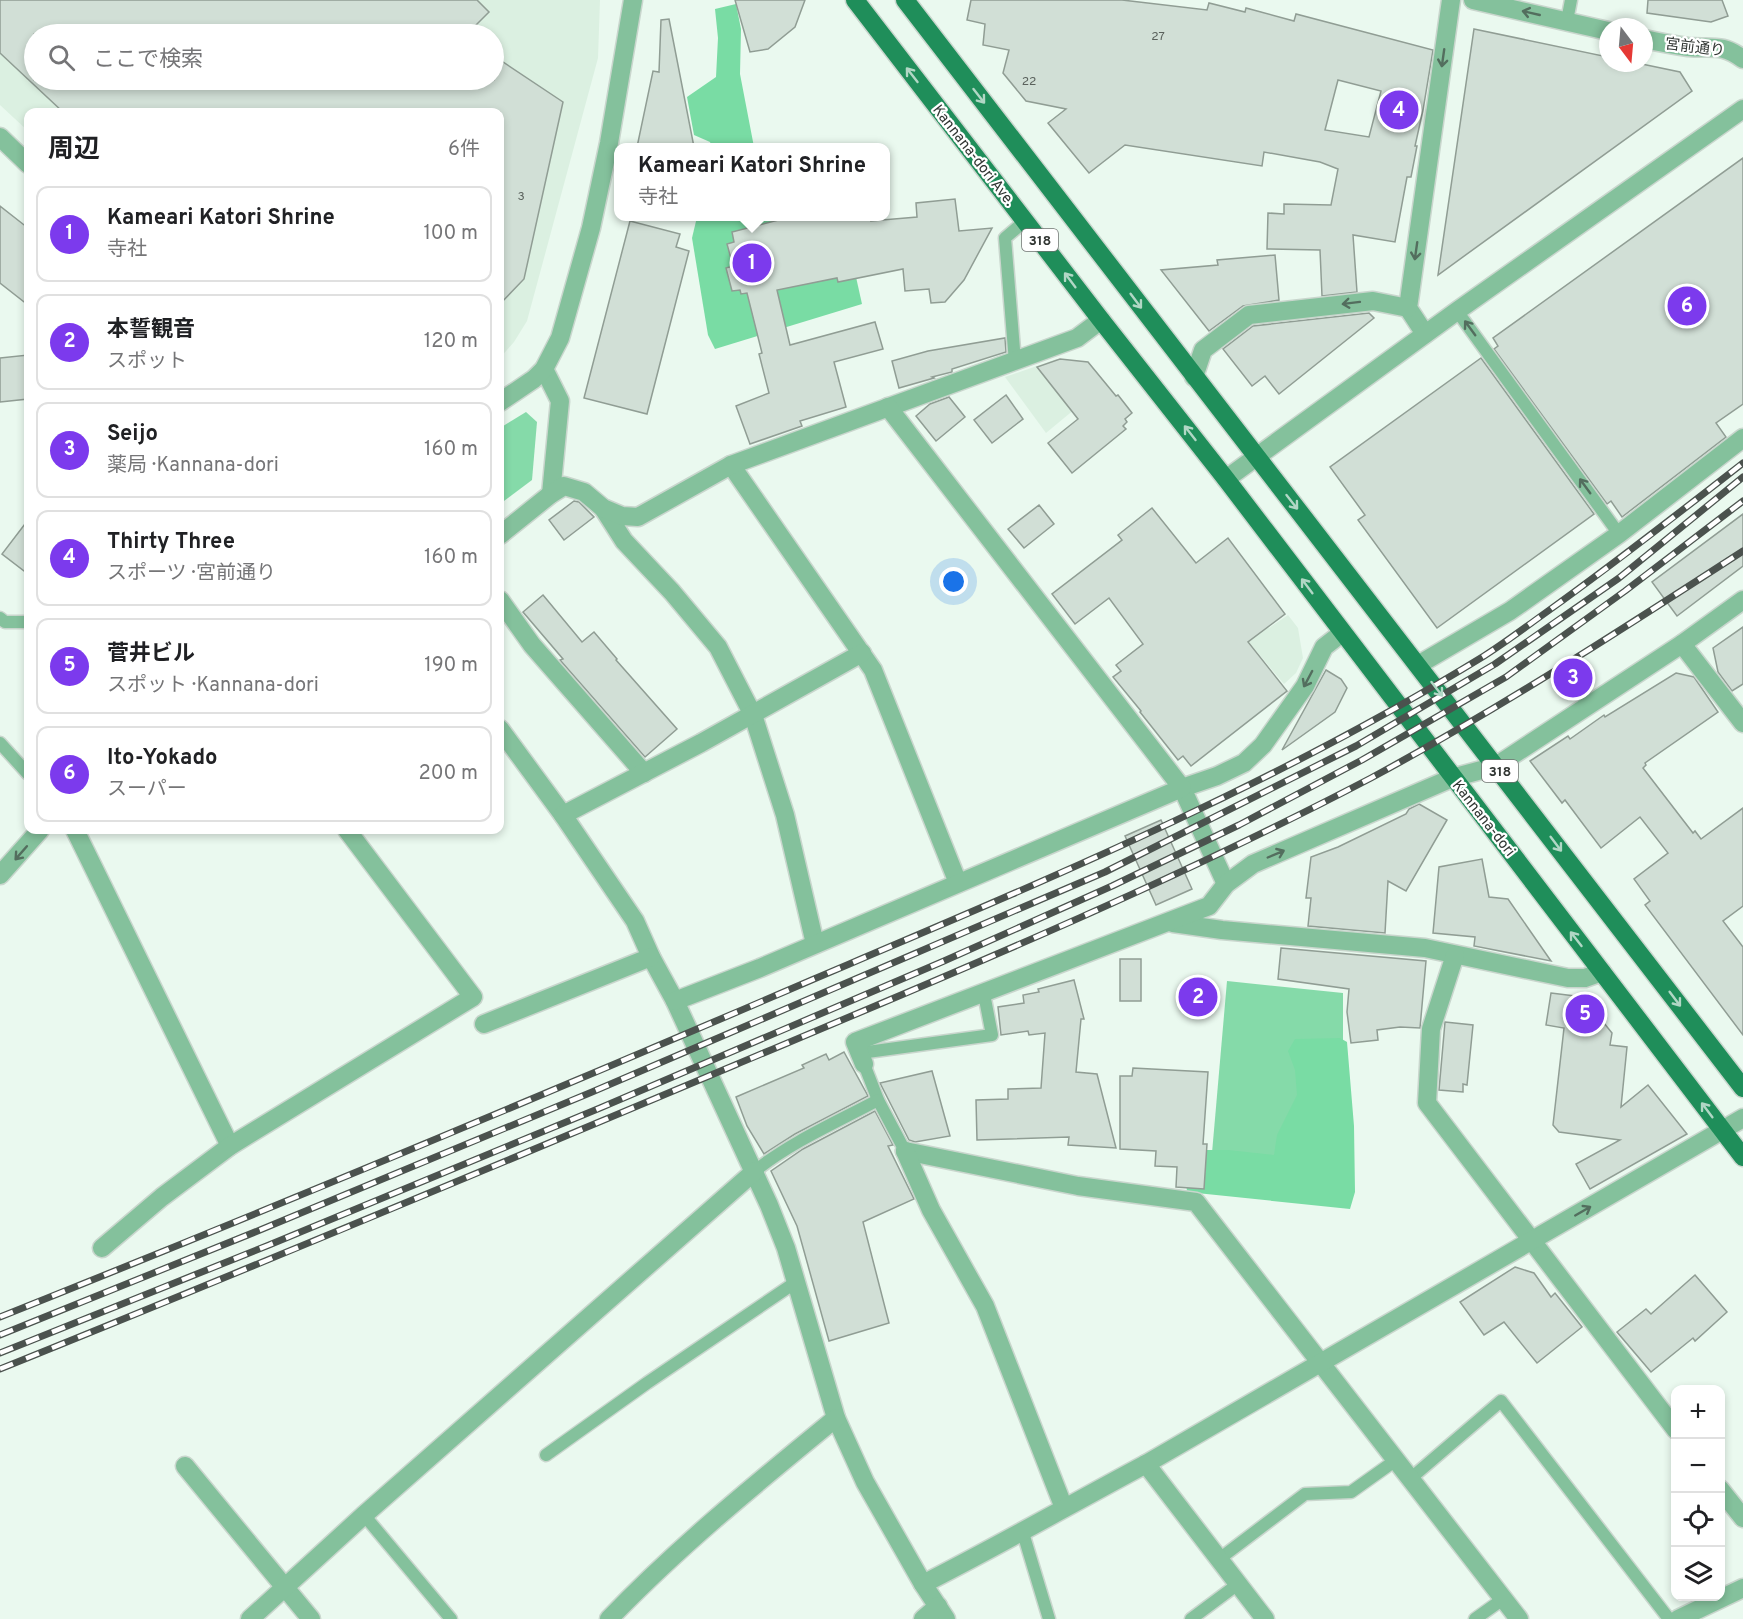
<!DOCTYPE html>
<html lang="ja">
<meta charset="utf-8">
<style>
:root{--surface:#fff;--page:#f6f6f6;--text:#202124;--muted:#757577;--line:#e0e0e0;--accent:#7c3aed}
body{margin:0;font-family:Overpass,"Noto Sans JP",sans-serif;background:var(--page);color:var(--text)}
.controls{position:absolute;right:18px;bottom:18px;display:grid;overflow:hidden;border-radius:12px;box-shadow:0 3px 9px #0003}
.controls button{width:54px;height:54px;display:grid;place-items:center;padding:0;border:0;border-bottom:2px solid var(--line);background:var(--surface);color:var(--text);font:30px sans-serif}
.compass{position:absolute;left:1599px;top:18px;width:54px;height:54px;border-radius:50%;background:var(--surface);box-shadow:0 3px 9px #0003;rotate:164deg}
.you{position:absolute;left:954px;top:582px;width:21px;height:21px;margin:-15px;border:4px solid #fff;border-radius:50%;background:#1a73e8;box-shadow:0 0 0 9px #1a73e833}
.badge{display:grid;place-items:center;width:39px;height:39px;border-radius:50%;background:var(--accent);color:#fff;font-size:20px;font-weight:700}
.pin{position:absolute;translate:-50% -50%;border:3px solid #fff;box-shadow:0 2px 6px #0006}
.popup{position:absolute;left:614px;top:143px;width:276px;height:78px;box-sizing:border-box;display:grid;place-content:center;border-radius:12px;background:var(--surface);filter:drop-shadow(0 2px 4px #0005);font-size:20px;white-space:nowrap;color:var(--muted)}
.popup b{font-size:22px;color:var(--text)}
.popup::after{content:'';position:absolute;left:50%;top:100%;margin-left:-12px;border:12px solid transparent;border-top-color:var(--surface)}
.list{margin:0;padding:0;list-style:none}
h2{display:flex;justify-content:space-between;align-items:center;height:78px;margin:0;padding:0 24px;font-size:26px}
h2 small{font-size:20px;font-weight:400;color:var(--muted)}
.list li{display:grid;grid-template-columns:39px 1fr auto;gap:18px;align-items:center;box-sizing:border-box;height:96px;margin:0 12px 12px;padding:0 12px;border:2px solid var(--line);border-radius:12px}
.list b{display:block;font-size:22px;white-space:nowrap}
.list p{margin:0;font-size:20px;white-space:nowrap;color:var(--muted)}
.list em{font-size:20px;font-style:normal;color:var(--muted)}
.icon{flex:none;width:33px;height:33px;fill:none;stroke:currentColor;stroke-width:2;stroke-linecap:round;stroke-linejoin:round}
.map{position:relative;flex:none;width:1743px;height:1619px;overflow:hidden}
.search{position:absolute;background:var(--surface);box-shadow:0 3px 9px #0003;left:24px;top:24px;width:480px;height:66px;display:flex;align-items:center;gap:15px;box-sizing:border-box;padding:0 21px;border-radius:33px;color:var(--muted);font-size:22px}
.panel{position:absolute;background:var(--surface);box-shadow:0 3px 9px #0003;left:24px;top:108px;width:480px;height:726px;border-radius:12px}
.map>svg:first-child{display:block}
.built{fill:#dbf0e1;fill-rule:evenodd}
.green{fill:#85daa9}
.forest{fill:#79dca4}
.building{fill:#d1dfd6;stroke:#909d94;stroke-width:1.5;fill-rule:evenodd}
.lines{fill:none;stroke-linecap:round;stroke-linejoin:round}
.service-casing{stroke:#c9d6cd;stroke-width:15}
.minor-casing{stroke:#c9d6cd;stroke-width:21}
.tertiary-casing{stroke:#c9d6cd;stroke-width:21}
.primary-casing{stroke:#c9d6cd;stroke-width:21}
.service{stroke:#84c19c;stroke-width:12}
.minor{stroke:#84c19c;stroke-width:18}
.tertiary{stroke:#84c19c;stroke-width:18}
.primary{stroke:#1f8e5a;stroke-width:18}
.rail-casing{stroke:#4b524e;stroke-width:7}
.rail{stroke:#fff;stroke-width:4.5;stroke-dasharray:14;stroke-linecap:butt}
.oneway{stroke:#536e5e}
.oneway2{stroke:#b1d7c5}
.labels{text-anchor:middle;stroke-width:4.5;stroke-linejoin:round;paint-order:stroke}
.number-label{font-size:12px;fill:#5a615c}
.shield{fill:#fff;stroke:#707371;stroke-width:1.5}
.shield-label{font-size:14px;font-weight:bold;fill:#323734}
.street-label{font-size:15px;fill:#323734;stroke:#fff}
</style>
<div class="map">
<svg width="1743" height="1619" viewBox="0 0 1743 1619">
<rect width="100%" height="100%" fill="#eaf9ef"/>
<g class="built">
<path d="M 0,0 L 600,0 L 598,58 L 527,321 L 514,342 L 500,358 L 500,112 L 28,112 L 28,131 L 0,105 ZM 34,34 L 494,34 L 494,80 L 34,80 Z"/>
<path d="M 1057,359 L 1087,399 L 1046,433 L 1005,377 Z"/>
<path d="M 1254,609 L 1269,628 L 1288,615 L 1298,628 L 1303,658 L 1296,673 L 1284,684 L 1252,646 L 1221,669 Z"/>
</g>
<g class="green">
<path d="M 526,412 L 537,422 L 532,480 L 500,504 L 500,428 Z"/>
<path d="M 1227,981 L 1343,993 L 1343,1190 L 1212,1153 Z"/>
</g>
<g class="forest">
<path d="M 736,4 L 741,29 L 740,74 L 754,147 L 712,147 L 710,142 L 694,135 L 687,97 L 716,77 L 718,38 L 715,9 Z"/>
<path d="M 697,217 L 826,217 L 850,250 L 862,304 L 715,349 L 708,335 L 692,238 Z"/>
<path d="M 1340,1038 L 1347,1042 L 1354,1126 L 1355,1192 L 1350,1209 L 1187,1192 L 1186,1181 L 1203,1150 L 1228,1150 L 1274,1155 L 1277,1135 L 1297,1095 L 1295,1070 L 1288,1051 L 1295,1039 Z"/>
</g>
<g class="building">
<path d="M 0,0 L 477,0 L 489,12 L 467,34 L 34,34 L 34,80 L 494,80 L 494,56 L 563,102 L 524,279 L 500,304 L 500,112 L 63,112 L 0,53 Z"/>
<path d="M 735,0 L 805,0 L 795,27 L 768,49 L 750,52 Z"/>
<path d="M 971,0 L 1122,0 L 1207,10 L 1209,3 L 1245,12 L 1246,8 L 1294,21 L 1296,14 L 1433,50 L 1423,110 L 1415,146 L 1417,146 L 1411,177 L 1407,177 L 1395,242 L 1353,235 L 1357,292 L 1322,296 L 1320,250 L 1267,249 L 1268,213 L 1284,214 L 1284,204 L 1331,205 L 1338,169 L 1320,162 L 1264,152 L 1262,166 L 1125,145 L 1089,173 L 1048,123 L 1066,109 L 1026,101 L 1003,73 L 1009,50 L 983,45 L 985,24 L 967,20 ZM 1338,80 L 1381,91 L 1369,137 L 1325,130 Z"/>
<path d="M 1648,0 L 1722,0 L 1728,16 L 1711,22 L 1647,13 Z"/>
<path d="M 669,19 L 694,147 L 637,147 L 653,71 L 659,72 L 661,20 Z"/>
<path d="M 1474,29 L 1608,57 L 1608,63 L 1637,63 L 1680,72 L 1692,91 L 1438,275 Z"/>
<path d="M 1743,158 L 1743,404 L 1716,423 L 1726,437 L 1622,517 L 1611,501 L 1607,504 L 1494,349 L 1498,346 L 1493,338 Z"/>
<path d="M 955,199 L 959,231 L 992,228 L 964,280 L 945,302 L 931,303 L 929,289 L 905,291 L 903,269 L 838,282 L 837,278 L 777,290 L 790,345 L 875,322 L 883,349 L 834,362 L 846,407 L 800,421 L 802,426 L 750,444 L 736,406 L 769,393 L 759,354 L 762,353 L 747,293 L 741,294 L 740,290 L 732,291 L 726,268 L 733,266 L 727,244 L 734,242 L 732,232 L 794,216 L 872,216 L 871,221 L 917,217 L 916,203 Z"/>
<path d="M 0,206 L 28,228 L 28,305 L 0,283 Z"/>
<path d="M 630,221 L 680,234 L 676,247 L 689,251 L 647,414 L 584,398 Z"/>
<path d="M 1275,255 L 1279,300 L 1243,306 L 1209,331 L 1161,270 L 1218,265 L 1217,260 Z"/>
<path d="M 1369,313 L 1374,318 L 1279,394 L 1265,376 L 1252,386 L 1223,349 L 1253,326 Z"/>
<path d="M 1005,338 L 1006,352 L 952,369 L 952,372 L 932,377 L 934,378 L 899,388 L 892,361 L 928,351 Z"/>
<path d="M 28,355 L 28,399 L 0,402 L 0,358 Z"/>
<path d="M 1481,358 L 1594,514 L 1437,628 L 1358,520 L 1365,515 L 1330,467 Z"/>
<path d="M 1060,359 L 1088,362 L 1116,396 L 1118,395 L 1132,413 L 1125,419 L 1127,422 L 1123,426 L 1126,429 L 1072,473 L 1048,443 L 1078,419 L 1037,367 Z"/>
<path d="M 1006,395 L 1023,419 L 992,443 L 974,420 Z"/>
<path d="M 949,397 L 965,417 L 936,441 L 916,416 L 930,404 Z"/>
<path d="M 574,501 L 579,502 L 594,517 L 564,540 L 549,520 Z"/>
<path d="M 1039,505 L 1054,524 L 1024,548 L 1008,529 Z"/>
<path d="M 1152,508 L 1196,563 L 1228,538 L 1285,614 L 1248,642 L 1287,691 L 1191,766 L 1183,756 L 1178,760 L 1140,712 L 1141,711 L 1113,677 L 1121,671 L 1116,665 L 1143,644 L 1109,598 L 1075,624 L 1052,594 L 1122,540 L 1118,535 Z"/>
<path d="M 1743,514 L 1743,566 L 1677,616 L 1652,582 Z"/>
<path d="M 28,520 L 28,574 L 2,554 Z"/>
<path d="M 543,595 L 582,642 L 594,632 L 617,659 L 616,660 L 677,729 L 645,757 L 560,660 L 563,659 L 523,612 Z"/>
<path d="M 1743,627 L 1743,684 L 1732,691 L 1718,672 L 1713,648 Z"/>
<path d="M 1326,670 L 1341,679 L 1347,688 L 1335,712 L 1282,750 Z"/>
<path d="M 1676,673 L 1694,677 L 1718,712 L 1645,763 L 1646,765 L 1643,768 L 1693,833 L 1695,831 L 1701,839 L 1743,808 L 1743,906 L 1723,921 L 1743,947 L 1743,1035 L 1645,905 L 1650,901 L 1634,879 L 1668,853 L 1640,817 L 1601,848 L 1565,800 L 1562,803 L 1530,761 L 1568,736 L 1570,739 L 1604,715 L 1605,717 Z"/>
<path d="M 1419,804 L 1447,820 L 1406,891 L 1388,881 L 1385,933 L 1308,926 L 1311,898 L 1306,898 L 1311,857 L 1338,847 L 1406,814 L 1409,809 Z"/>
<path d="M 1161,820 L 1192,889 L 1156,905 L 1125,836 Z"/>
<path d="M 1482,859 L 1489,897 L 1508,899 L 1551,961 L 1474,946 L 1475,937 L 1433,933 L 1439,867 Z"/>
<path d="M 1281,948 L 1426,961 L 1420,1028 L 1400,1027 L 1377,1030 L 1378,1040 L 1351,1043 L 1347,1012 L 1349,989 L 1278,979 Z"/>
<rect x="1120" y="959" width="21" height="42"/>
<path d="M 1074,980 L 1084,1019 L 1081,1019 L 1076,1072 L 1097,1074 L 1116,1148 L 1068,1145 L 1069,1137 L 977,1140 L 976,1100 L 1008,1099 L 1008,1089 L 1041,1088 L 1045,1033 L 1029,1035 L 1028,1031 L 1001,1035 L 998,1007 L 1024,1003 L 1023,995 L 1039,992 L 1038,989 Z"/>
<path d="M 1551,993 L 1583,997 L 1612,1033 L 1610,1045 L 1627,1047 L 1621,1107 L 1648,1085 L 1687,1134 L 1590,1189 L 1576,1164 L 1620,1140 L 1559,1132 L 1553,1125 L 1564,1028 L 1546,1025 Z"/>
<path d="M 1445,1022 L 1473,1025 L 1467,1085 L 1463,1084 L 1463,1092 L 1439,1090 Z"/>
<path d="M 844,1052 L 868,1096 L 795,1134 L 764,1154 L 747,1126 L 736,1097 L 804,1068 L 802,1065 L 826,1054 L 829,1060 Z"/>
<path d="M 1133,1068 L 1208,1072 L 1203,1144 L 1207,1144 L 1204,1189 L 1176,1187 L 1177,1167 L 1155,1166 L 1156,1151 L 1120,1149 L 1120,1076 L 1132,1076 Z"/>
<path d="M 932,1071 L 950,1136 L 915,1142 L 909,1140 L 880,1083 Z"/>
<path d="M 875,1111 L 893,1145 L 888,1146 L 914,1199 L 863,1222 L 889,1323 L 829,1341 L 797,1226 L 771,1171 L 803,1149 Z"/>
<path d="M 1515,1267 L 1534,1273 L 1551,1297 L 1555,1293 L 1582,1327 L 1537,1363 L 1504,1322 L 1484,1335 L 1460,1302 Z"/>
<path d="M 1695,1275 L 1727,1312 L 1695,1341 L 1693,1338 L 1651,1372 L 1617,1332 L 1646,1309 L 1651,1314 Z"/>
</g>
<g class="lines">
<defs>
<g id="service">
<path d="M 1567,21 L 1571,0"/>
<path d="M 1457,311 L 1619,534"/>
<path d="M 1015,362 L 1005,238 L 1025,221"/>
<path d="M 0,618 L 5,622 L 28,622"/>
<path d="M 0,743 L 28,774"/>
<path d="M 860,1053 L 992,1035 L 984,994"/>
<path d="M 864,1064 L 878,1100 L 905,1151"/>
<path d="M 755,1171 C 791,1142 837,1122 878,1100"/>
<path d="M 546,1455 L 647,1383 L 796,1282"/>
<path d="M 1410,1479 L 1501,1401 L 1669,1619"/>
<path d="M 364,1515 L 451,1619"/>
<path d="M 1023,1533 L 1049,1619"/>
<path d="M 1218,1560 L 1305,1494 L 1351,1492 L 1396,1460"/>
<path d="M 1191,1619 L 1238,1584"/>
<path d="M 1475,1619 L 1503,1599"/>
</g>
<g id="minor">
<path d="M 1473,0 L 1608,31"/>
<path d="M 1644,39 C 1658,42 1673,45 1688,47 C 1712,49 1721,43 1743,59"/>
<path d="M 1425,334 L 1408,308 L 1451,0"/>
<path d="M 544,369 L 560,401 L 551,494"/>
<path d="M 1194,377 L 1203,350 L 1249,315 L 1373,301 L 1408,308"/>
<path d="M 731,465 L 873,670 L 958,883"/>
<path d="M 603,508 L 624,541 L 672,592 L 718,647 L 753,715 L 785,815 L 815,944"/>
<path d="M 500,535 L 551,494 L 564,486 L 584,492 L 603,508 L 622,516 L 638,517 L 731,465 L 1077,338 L 1101,320"/>
<path d="M 500,600 L 532,645 L 644,773"/>
<path d="M 1682,644 L 1743,723"/>
<path d="M 1418,665 L 1510,611 L 1619,534 L 1743,438"/>
<path d="M 500,729 L 563,815 L 635,921 L 651,957 L 675,1001 L 769,1205 L 786,1248 L 836,1418 L 865,1482 L 923,1584 L 946,1619"/>
<path d="M 563,815 L 701,743 L 862,653"/>
<path d="M 75,830 L 230,1146"/>
<path d="M 0,875 L 40,830"/>
<path d="M 1226,884 L 1182,788 L 1217,776 L 1244,763 L 1263,745 L 1305,686 L 1324,647 L 1342,633"/>
<path d="M 1173,923 L 1222,930 L 1425,948 L 1568,978 L 1585,978 L 1602,972"/>
<path d="M 1455,955 L 1431,1029 L 1427,1103 L 1676,1430"/>
<path d="M 675,1001 L 760,968 L 1182,788 L 888,407"/>
<path d="M 484,1024 L 651,957"/>
<path d="M 864,1064 L 855,1042 L 1209,906 L 1226,884 L 1253,864 L 1452,778 L 1496,766 L 1682,644 L 1743,600"/>
<path d="M 905,1151 L 1078,1186 L 1196,1202 L 1519,1619"/>
<path d="M 905,1151 L 931,1210 L 985,1306 L 1064,1508"/>
<path d="M 102,1248 L 162,1197 L 230,1146 L 473,997 L 347,830"/>
<path d="M 1146,1464 L 1265,1619"/>
<path d="M 185,1466 L 311,1619"/>
<path d="M 1720,1489 L 1743,1518"/>
<path d="M 923,1584 C 998,1546 1071,1504 1146,1464 L 1743,1118"/>
<path d="M 250,1619 L 364,1515 L 755,1171"/>
<path d="M 609,1619 C 679,1546 758,1482 836,1418"/>
<path d="M 923,1619 L 938,1606"/>
<path d="M 1678,1619 L 1743,1588"/>
</g>
<g id="tertiary">
<path d="M 0,137 L 28,164"/>
<path d="M 500,402 L 534,379 L 544,369 L 560,338 L 591,228 L 609,143 L 633,0"/>
<path d="M 1226,479 L 1457,311 L 1743,109"/>
</g>
<g id="primary">
<path d="M 855,0 L 1101,320 L 1226,479 L 1743,1157"/>
<path d="M 905,0 L 1743,1088"/>
</g>
</defs>
<use href="#service" class="service-casing"/>
<use href="#minor" class="minor-casing"/>
<use href="#tertiary" class="tertiary-casing"/>
<use href="#primary" class="primary-casing"/>
<use href="#service" class="service"/>
<use href="#minor" class="minor"/>
<use href="#tertiary" class="tertiary"/>
<use href="#primary" class="primary"/>
<defs>
<g id="rail">
<path d="M 0,1317 C 273,1208 544,1095 814,979 C 1042,882 1273,786 1484,656 C 1506,642 1527,626 1548,611 C 1615,563 1679,513 1743,463"/>
<path d="M 0,1335 L 260,1230 L 592,1092 L 1105,872 L 1356,746 L 1495,664 L 1619,578 L 1743,477"/>
<path d="M 0,1353 L 269,1245 L 600,1108 L 944,961 L 1112,886 L 1239,825 L 1362,760 L 1506,677 L 1625,591 L 1743,501"/>
<path d="M 0,1369 C 246,1270 490,1168 735,1065 C 949,975 1165,886 1371,778 C 1499,709 1621,630 1743,551"/>
</g>
</defs>
<use href="#rail" class="rail-casing"/>
<use href="#rail" class="rail"/>
</g>
<defs><path id="oneway-shaft" d="M-6 0H5M1.5-3L5.5 0L1.5 3" fill="none" stroke-width="1.6" stroke-linecap="round" stroke-linejoin="round" transform="scale(1.5)"/></defs>
<g class="oneway">
<use href="#oneway-shaft" transform="translate(1531 13) rotate(-167)"/>
<use href="#oneway-shaft" transform="translate(1443 58) rotate(98)"/>
<use href="#oneway-shaft" transform="translate(1416 251) rotate(98)"/>
<use href="#oneway-shaft" transform="translate(1351 303) rotate(173)"/>
<use href="#oneway-shaft" transform="translate(1470 328) rotate(-126)"/>
<use href="#oneway-shaft" transform="translate(1585 486) rotate(-126)"/>
<use href="#oneway-shaft" transform="translate(1308 679) rotate(118)"/>
<use href="#oneway-shaft" transform="translate(21 853) rotate(131)"/>
<use href="#oneway-shaft" transform="translate(1276 854) rotate(-23)"/>
<use href="#oneway-shaft" transform="translate(1583 1211) rotate(-30)"/>
</g>
<g class="oneway2">
<use href="#oneway-shaft" transform="translate(912 75) rotate(-128)"/>
<use href="#oneway-shaft" transform="translate(979 96) rotate(52)"/>
<use href="#oneway-shaft" transform="translate(1070 280) rotate(-127)"/>
<use href="#oneway-shaft" transform="translate(1136 301) rotate(53)"/>
<use href="#oneway-shaft" transform="translate(1190 433) rotate(-128)"/>
<use href="#oneway-shaft" transform="translate(1292 502) rotate(52)"/>
<use href="#oneway-shaft" transform="translate(1307 586) rotate(-127)"/>
<use href="#oneway-shaft" transform="translate(1437 689) rotate(52)"/>
<use href="#oneway-shaft" transform="translate(1556 844) rotate(53)"/>
<use href="#oneway-shaft" transform="translate(1576 939) rotate(-128)"/>
<use href="#oneway-shaft" transform="translate(1675 999) rotate(53)"/>
<use href="#oneway-shaft" transform="translate(1707 1110) rotate(-127)"/>
</g>
<g class="labels">
<g class="number-label">
<text x="1158" y="40">27</text>
<text x="1029" y="85">22</text>
<text x="521" y="200">3</text>
</g>
<g class="shield">
<rect x="1022" y="229" width="36" height="22" rx="4.5"/>
<rect x="1482" y="760" width="36" height="22" rx="4.5"/>
</g>
<g class="shield-label">
<text x="1040" y="245">318</text>
<text x="1500" y="776">318</text>
</g>
<g class="street-label">
<text transform="translate(1695 47) rotate(7)" y="5">宮前通り</text>
<text transform="translate(974 155) rotate(52)" y="5">Kannana-dori Ave.</text>
<text transform="translate(1484 818) rotate(52)" y="5">Kannana-dori</text>
</g>
</g>
</svg>
<div class="controls">
<button>+</button>
<button>−</button>
<button><svg class="icon" aria-label="locate" viewBox="0 0 24 24"><circle cx="12" cy="12" r="6"/><path d="M12 2v4M12 18v4M2 12h4M18 12h4"/></svg></button>
<button><svg class="icon" aria-label="layers" viewBox="0 0 24 24"><path d="M12 4l9 5-9 5-9-5zM3 14l9 5 9-5"/></svg></button>
</div>
<svg class="compass" viewBox="-18 -18 36 36"><path d="M0-13l5 13h-10z" fill="#e53935"/><path d="M0 13l5-13h-10z" fill="#757577"/></svg>
<div class="you"></div>
<div class="pin badge" style="left:752px;top:263px">1</div>
<div class="popup"><b>Kameari Katori Shrine</b>寺社</div>
<div class="pin badge" style="left:1198px;top:997px">2</div>
<div class="pin badge" style="left:1573px;top:678px">3</div>
<div class="pin badge" style="left:1399px;top:110px">4</div>
<div class="pin badge" style="left:1585px;top:1014px">5</div>
<div class="pin badge" style="left:1687px;top:306px">6</div>
<div class="search"><svg class="icon" aria-label="search" viewBox="0 0 24 24"><circle cx="10" cy="10" r="6"/><path d="M15 15l6 6"/></svg>ここで検索</div>
<section class="panel">
<h2>周辺<small>6件</small></h2>
<ul class="list">
<li><span class="badge">1</span><div><b>Kameari Katori Shrine</b><p>寺社</p></div><em>100 m</em></li>
<li><span class="badge">2</span><div><b>本誓観音</b><p>スポット</p></div><em>120 m</em></li>
<li><span class="badge">3</span><div><b>Seijo</b><p>薬局 · Kannana-dori</p></div><em>160 m</em></li>
<li><span class="badge">4</span><div><b>Thirty Three</b><p>スポーツ · 宮前通り</p></div><em>160 m</em></li>
<li><span class="badge">5</span><div><b>菅井ビル</b><p>スポット · Kannana-dori</p></div><em>190 m</em></li>
<li><span class="badge">6</span><div><b>Ito-Yokado</b><p>スーパー</p></div><em>200 m</em></li>
</ul>
</section>
</div>
